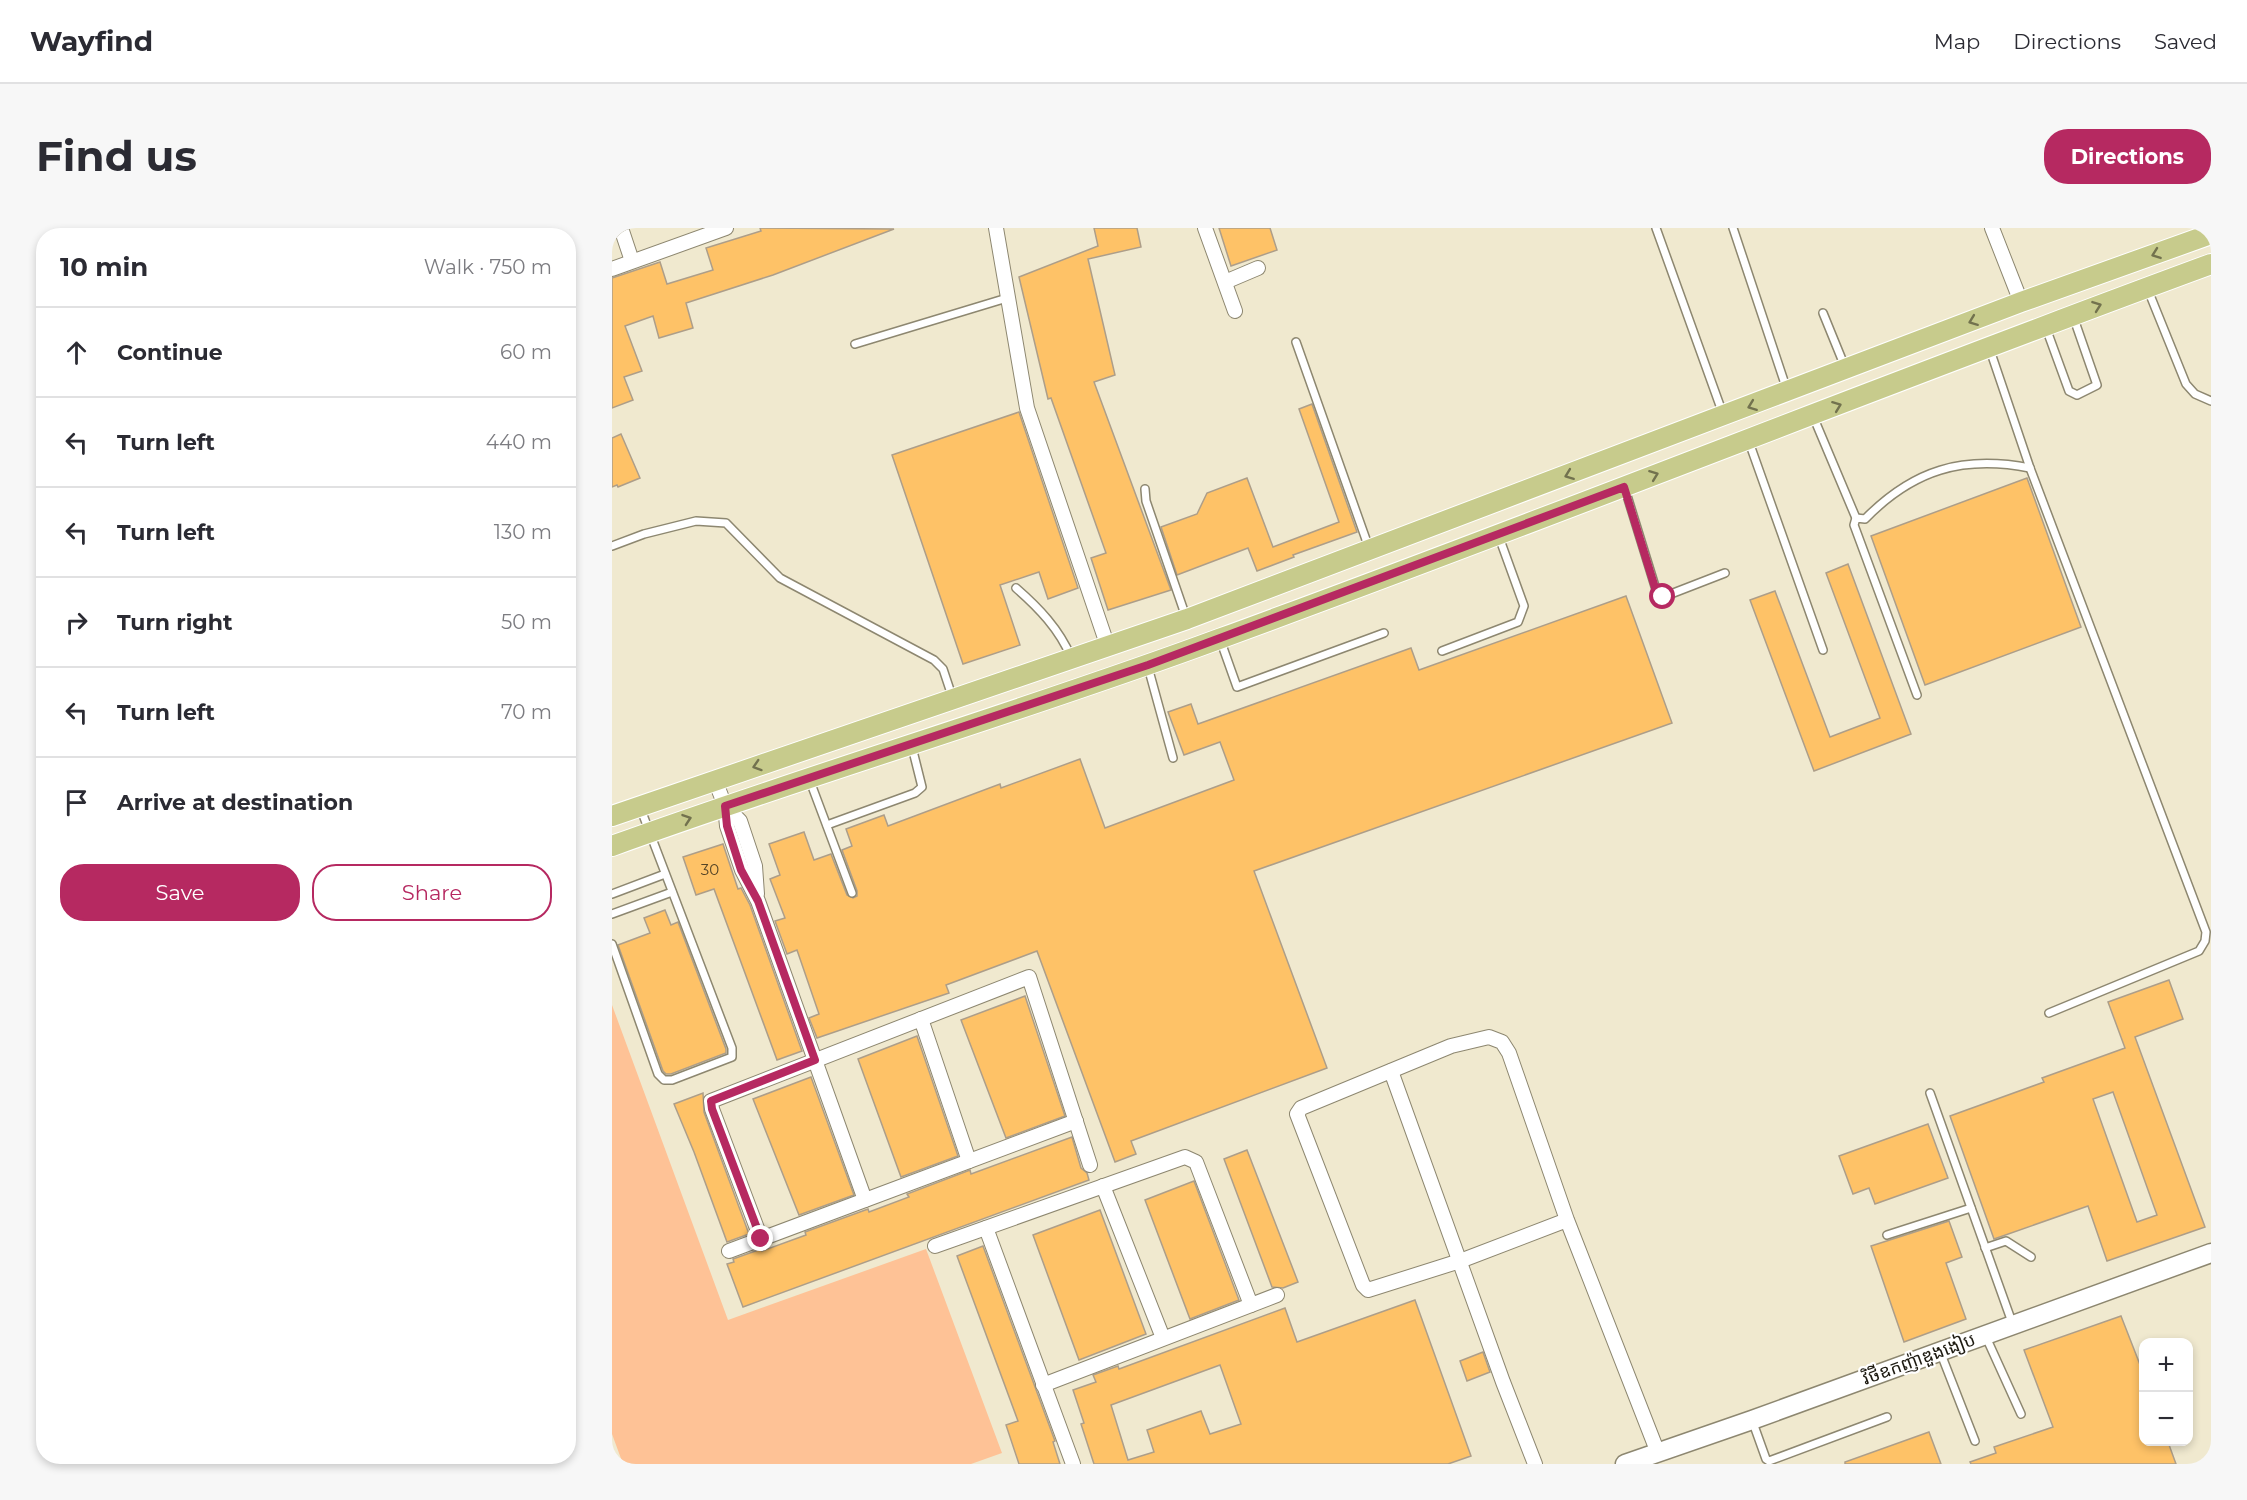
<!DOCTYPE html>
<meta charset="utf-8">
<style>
:root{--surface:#fff;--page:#f7f7f7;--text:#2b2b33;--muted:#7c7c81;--line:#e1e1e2;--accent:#b62961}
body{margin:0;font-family:Montserrat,"Noto Sans Khmer",sans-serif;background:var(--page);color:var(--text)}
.controls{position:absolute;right:18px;bottom:18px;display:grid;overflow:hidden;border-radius:12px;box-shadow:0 3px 9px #0003}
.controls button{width:54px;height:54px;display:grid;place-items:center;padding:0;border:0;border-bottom:2px solid var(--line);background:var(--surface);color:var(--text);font:30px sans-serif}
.stop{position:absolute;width:18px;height:18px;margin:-14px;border:4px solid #b62961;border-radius:50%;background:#fff}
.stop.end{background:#b62961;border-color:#fff;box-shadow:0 2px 6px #0008}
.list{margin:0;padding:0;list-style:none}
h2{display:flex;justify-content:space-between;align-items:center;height:78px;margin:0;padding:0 24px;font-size:26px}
h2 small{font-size:20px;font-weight:400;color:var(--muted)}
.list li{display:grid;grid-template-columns:39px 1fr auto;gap:18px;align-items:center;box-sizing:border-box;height:90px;padding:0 24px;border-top:2px solid var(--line)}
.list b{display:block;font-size:22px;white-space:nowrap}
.list em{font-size:20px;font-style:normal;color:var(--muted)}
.actions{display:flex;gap:12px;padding:18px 24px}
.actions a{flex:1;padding:14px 0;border:2px solid var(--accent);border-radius:24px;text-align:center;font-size:21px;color:var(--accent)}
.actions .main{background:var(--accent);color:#fff}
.icon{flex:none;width:33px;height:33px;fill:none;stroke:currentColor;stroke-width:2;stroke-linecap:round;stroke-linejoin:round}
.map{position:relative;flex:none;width:1599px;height:1236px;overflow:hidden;border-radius:24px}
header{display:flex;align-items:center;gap:36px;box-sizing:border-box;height:84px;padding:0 30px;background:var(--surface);border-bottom:2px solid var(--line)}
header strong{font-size:28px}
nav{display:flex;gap:33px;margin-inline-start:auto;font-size:21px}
.intro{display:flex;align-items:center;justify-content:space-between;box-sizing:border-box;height:144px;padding:0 36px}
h1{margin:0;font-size:42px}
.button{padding:15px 27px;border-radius:24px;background:var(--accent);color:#fff;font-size:21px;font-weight:700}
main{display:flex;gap:36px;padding:0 36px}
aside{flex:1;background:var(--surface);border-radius:24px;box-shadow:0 3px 9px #0003}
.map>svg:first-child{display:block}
.green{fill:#fec296}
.building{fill:#fec267;stroke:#ad9e89;stroke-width:1.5;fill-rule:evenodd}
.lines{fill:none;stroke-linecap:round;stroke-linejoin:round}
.lane-casing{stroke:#8d8770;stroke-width:10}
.street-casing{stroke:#8d8770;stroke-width:16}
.secondary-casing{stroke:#8d8770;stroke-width:21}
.primary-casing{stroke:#fff;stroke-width:22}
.lane{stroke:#fff;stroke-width:7}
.street{stroke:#fff;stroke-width:14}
.secondary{stroke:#fff;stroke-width:18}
.primary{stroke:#c7cb8c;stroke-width:20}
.oneway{stroke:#72724e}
.route{stroke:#b62961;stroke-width:8}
.labels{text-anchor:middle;stroke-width:4.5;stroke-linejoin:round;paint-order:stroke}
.number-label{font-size:15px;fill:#554426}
.street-label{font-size:18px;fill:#1d1a11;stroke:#fff}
</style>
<header>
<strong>Wayfind</strong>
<nav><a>Map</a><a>Directions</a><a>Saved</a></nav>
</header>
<div class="intro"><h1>Find us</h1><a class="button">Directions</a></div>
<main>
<aside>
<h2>10 min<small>Walk · 750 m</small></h2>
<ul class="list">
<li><svg class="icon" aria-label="ahead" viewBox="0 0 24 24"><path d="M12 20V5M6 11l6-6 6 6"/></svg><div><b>Continue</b></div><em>60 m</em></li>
<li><svg class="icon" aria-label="left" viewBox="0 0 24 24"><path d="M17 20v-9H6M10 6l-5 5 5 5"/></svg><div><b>Turn left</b></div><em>440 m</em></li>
<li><svg class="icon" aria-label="left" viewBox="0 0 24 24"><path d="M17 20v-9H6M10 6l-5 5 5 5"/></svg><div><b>Turn left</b></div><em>130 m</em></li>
<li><svg class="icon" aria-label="right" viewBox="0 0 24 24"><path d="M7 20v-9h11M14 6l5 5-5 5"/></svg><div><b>Turn right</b></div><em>50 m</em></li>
<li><svg class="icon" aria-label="left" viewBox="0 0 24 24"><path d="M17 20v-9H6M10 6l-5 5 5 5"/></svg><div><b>Turn left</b></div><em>70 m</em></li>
<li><svg class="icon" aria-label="arrive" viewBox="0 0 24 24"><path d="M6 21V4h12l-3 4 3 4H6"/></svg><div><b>Arrive at destination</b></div></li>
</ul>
<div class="actions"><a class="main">Save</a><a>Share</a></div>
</aside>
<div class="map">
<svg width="1599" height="1236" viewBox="0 0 1599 1236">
<rect width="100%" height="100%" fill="#f0e9cf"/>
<path class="green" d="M 0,777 L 116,1092 L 314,1021 L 390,1225 L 359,1236 L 11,1236 L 0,1206 Z"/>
<g class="building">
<path d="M 148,0 L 282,1 L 161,47 L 74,75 L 81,100 L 47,110 L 41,88 L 13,98 L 30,143 L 12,149 L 21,172 L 0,180 L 0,50 L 48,34 L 55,56 L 101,42 L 94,20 L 149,3 Z"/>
<path d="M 482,0 L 525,0 L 529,19 L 476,31 L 503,147 L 482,154 L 559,362 L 496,382 L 479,330 L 494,325 L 439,170 L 436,171 L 407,49 L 486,18 Z"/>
<path d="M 607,0 L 658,0 L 665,22 L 619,38 Z"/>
<path d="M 700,176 L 745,304 L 681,327 L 682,329 L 645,343 L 636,320 L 565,347 L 549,299 L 585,286 L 595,265 L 635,250 L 661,319 L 727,294 L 687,181 Z"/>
<path d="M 407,184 L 466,360 L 436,371 L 427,344 L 388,357 L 408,417 L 351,436 L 280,227 Z"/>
<path d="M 9,206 L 28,250 L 6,259 L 5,257 L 0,259 L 0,210 Z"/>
<path d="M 1415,250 L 1469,399 L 1313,457 L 1259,308 Z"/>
<path d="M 1236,336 L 1299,506 L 1202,543 L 1138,372 L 1163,363 L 1218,509 L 1268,490 L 1214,345 Z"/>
<path d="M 1014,368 L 1060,495 L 642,643 L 715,840 L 519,913 L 524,926 L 503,934 L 425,723 L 334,757 L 337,765 L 205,810 L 197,790 L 207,786 L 185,722 L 175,726 L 163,693 L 173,690 L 158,651 L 168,647 L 157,616 L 192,604 L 202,632 L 219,626 L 235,667 L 241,670 L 245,668 L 245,663 L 230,622 L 240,618 L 234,601 L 272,587 L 276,598 L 388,556 L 389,560 L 468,531 L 493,600 L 622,552 L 608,514 L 572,527 L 556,484 L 579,476 L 586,496 L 799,420 L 807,442 Z"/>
<path d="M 111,616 L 126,661 L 129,660 L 138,677 L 190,823 L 165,832 L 102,661 L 84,667 L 71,629 Z"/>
<path d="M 53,682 L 59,697 L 66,694 L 114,821 L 114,825 L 59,846 L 54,846 L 51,843 L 6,717 L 38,705 L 32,690 Z"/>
<path d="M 1557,752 L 1571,791 L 1523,809 L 1593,999 L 1495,1033 L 1476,978 L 1382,1011 L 1338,888 L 1432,854 L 1430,850 L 1513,820 L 1496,774 ZM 1501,864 L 1545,987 L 1525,994 L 1481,871 Z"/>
<path d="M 413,768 L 453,888 L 394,910 L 349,792 Z"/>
<path d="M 305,808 L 346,928 L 289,949 L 246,831 Z"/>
<path d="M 199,849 L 242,967 L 187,987 L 141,871 Z"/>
<path d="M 91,865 L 92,884 L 137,1006 L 115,1014 L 82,924 L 62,876 Z"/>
<path d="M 1316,896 L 1336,950 L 1263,976 L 1257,960 L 1241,966 L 1227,928 Z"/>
<path d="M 460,909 L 469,940 L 475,945 L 477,952 L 131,1079 L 115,1036 L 122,1034 L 121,1031 L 149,1021 L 150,1023 L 194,1007 L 193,1004 L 256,981 L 257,984 L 297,969 L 295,966 L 358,942 L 359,946 Z"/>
<path d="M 635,922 L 686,1054 L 671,1060 L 660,1059 L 612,931 Z"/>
<path d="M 582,953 L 627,1072 L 578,1091 L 533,972 Z"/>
<path d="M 488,982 L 534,1106 L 467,1132 L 421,1007 Z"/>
<path d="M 1337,993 L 1350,1029 L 1334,1035 L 1354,1091 L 1292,1114 L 1259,1018 Z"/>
<path d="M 371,1018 L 443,1213 L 441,1214 L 448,1236 L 407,1236 L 394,1197 L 406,1193 L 345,1028 Z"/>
<path d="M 803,1072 L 859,1228 L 836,1236 L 482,1236 L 469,1196 L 472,1195 L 461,1162 L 484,1154 L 481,1147 L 506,1138 L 507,1141 L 673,1080 L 685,1114 ZM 608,1137 L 629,1196 L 598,1206 L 589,1183 L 535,1202 L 542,1224 L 516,1232 L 499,1177 Z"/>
<path d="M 1509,1088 L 1532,1147 L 1532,1214 L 1556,1214 L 1564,1236 L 1359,1236 L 1358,1234 L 1384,1225 L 1382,1219 L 1441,1199 L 1412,1122 Z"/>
<path d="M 871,1124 L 878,1144 L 855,1153 L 848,1133 Z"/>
<path d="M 1317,1204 L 1329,1236 L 1233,1236 L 1233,1234 Z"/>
</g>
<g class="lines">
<defs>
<g id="lane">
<path d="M 1044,0 L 1111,186"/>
<path d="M 1121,0 L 1175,162"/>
<path d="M 1536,62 L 1574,156 L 1583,166 L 1599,173"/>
<path d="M 1211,85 L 1233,139"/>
<path d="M 1434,100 L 1457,163 L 1465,167 L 1485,157 L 1461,88"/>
<path d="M 684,114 L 757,320"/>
<path d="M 243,116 L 395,70"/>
<path d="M 1378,122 L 1418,240 L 1594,704 L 1593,713 L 1587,723 L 1437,785"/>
<path d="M 1201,188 L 1244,290"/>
<path d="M 1137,214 L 1211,422"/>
<path d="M 533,261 L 534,273 L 574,389"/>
<path d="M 1013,261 L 1046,368 L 1051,369 L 1113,345"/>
<path d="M 0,318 L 32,306 L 84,293 L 114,295 L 168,350 L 322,432 L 331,441 L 340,468"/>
<path d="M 404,360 C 427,380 447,401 459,429"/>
<path d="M 609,414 L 625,459 L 772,405"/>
<path d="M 830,423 L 906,394 L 912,378 L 887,309"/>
<path d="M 536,439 L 561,530"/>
<path d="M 1305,467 L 1242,297 L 1244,290 L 1253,291 C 1301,242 1350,227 1418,240"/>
<path d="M 198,553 L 240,665"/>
<path d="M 215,597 L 303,565 L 310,559 L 300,519"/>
<path d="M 0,666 L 53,646"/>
<path d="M 0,686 L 60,664"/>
<path d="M 0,716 L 46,846 L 52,852 L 60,852 L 120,829 L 120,820 L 28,579"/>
<path d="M 1318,865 L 1401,1097"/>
<path d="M 1275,1007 L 1359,980"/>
<path d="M 1373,1020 L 1394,1013 L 1419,1029"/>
<path d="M 1374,1109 L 1409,1186"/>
<path d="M 1329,1126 L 1363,1213"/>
<path d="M 1140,1192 L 1154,1231 L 1157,1233 L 1275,1189"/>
</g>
<g id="street">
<path d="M 9,0 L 20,33"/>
<path d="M 384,0 L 415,180 L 496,419"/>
<path d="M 593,0 L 623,83"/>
<path d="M 1380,0 L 1409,74"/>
<path d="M 0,41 L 114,0"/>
<path d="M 613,54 L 646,40"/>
<path d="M 103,552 L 113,578 L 115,598 L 130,642 L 146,673 L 253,972"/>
<path d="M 113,578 L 128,593 L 143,638 L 145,666"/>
<path d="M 309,791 L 357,933"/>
<path d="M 779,843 L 891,1154 L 923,1236"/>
<path d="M 491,958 L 551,1110"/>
<path d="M 955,992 L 848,1033 L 756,1062 L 751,1057 L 685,886 L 689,880 L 839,818 L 877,809 L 890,814 L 897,825 L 955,992 L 1046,1225"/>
<path d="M 374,1000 L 461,1236"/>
<path d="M 149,1011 L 100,881 L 99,873 L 417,749 L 478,937"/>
<path d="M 323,1018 L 573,929 L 584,934 L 639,1077"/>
<path d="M 117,1023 L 464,893"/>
<path d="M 431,1157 L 665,1067"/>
</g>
<path id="secondary" d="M 1013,1236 L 1140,1192 L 1599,1025"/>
<g id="primary">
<path d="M 0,588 L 575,391 L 1409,74 L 1599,6"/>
<path d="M 0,618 C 201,545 407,485 607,411 C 939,290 1267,158 1599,36"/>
</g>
</defs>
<use href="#lane" class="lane-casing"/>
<use href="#street" class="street-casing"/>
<use href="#secondary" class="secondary-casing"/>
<use href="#primary" class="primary-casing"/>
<use href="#lane" class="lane"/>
<use href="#street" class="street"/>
<use href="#secondary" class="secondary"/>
<use href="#primary" class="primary"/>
</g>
<defs><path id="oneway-chevron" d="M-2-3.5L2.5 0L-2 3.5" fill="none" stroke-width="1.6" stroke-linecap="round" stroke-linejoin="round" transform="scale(1.5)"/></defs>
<g class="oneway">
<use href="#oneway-chevron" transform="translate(1544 26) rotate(160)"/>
<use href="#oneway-chevron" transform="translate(1485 78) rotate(-20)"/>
<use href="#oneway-chevron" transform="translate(1361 93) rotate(159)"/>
<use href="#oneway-chevron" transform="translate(1140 178) rotate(159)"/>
<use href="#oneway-chevron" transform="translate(1225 178) rotate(-21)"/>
<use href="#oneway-chevron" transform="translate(957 247) rotate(159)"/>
<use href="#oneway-chevron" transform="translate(1042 247) rotate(-21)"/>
<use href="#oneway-chevron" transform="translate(145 538) rotate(162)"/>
<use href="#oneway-chevron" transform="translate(75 591) rotate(-19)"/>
</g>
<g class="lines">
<path class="route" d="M 149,1011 L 100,881 L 99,873 L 203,832 L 146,673 L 129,642 L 115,598 L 113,578 L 536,437 L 1012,259 L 1045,366 L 1051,369"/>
</g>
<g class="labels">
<g class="number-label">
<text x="98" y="647">30</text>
</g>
<g class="street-label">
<text transform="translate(1307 1131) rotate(-20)" y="6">វិថីឧកញ៉ាឌួងងៀប</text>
</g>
</g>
</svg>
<div class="controls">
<button>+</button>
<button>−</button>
</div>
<div class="stop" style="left:1051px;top:369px"></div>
<div class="stop end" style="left:149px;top:1011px"></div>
</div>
</main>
